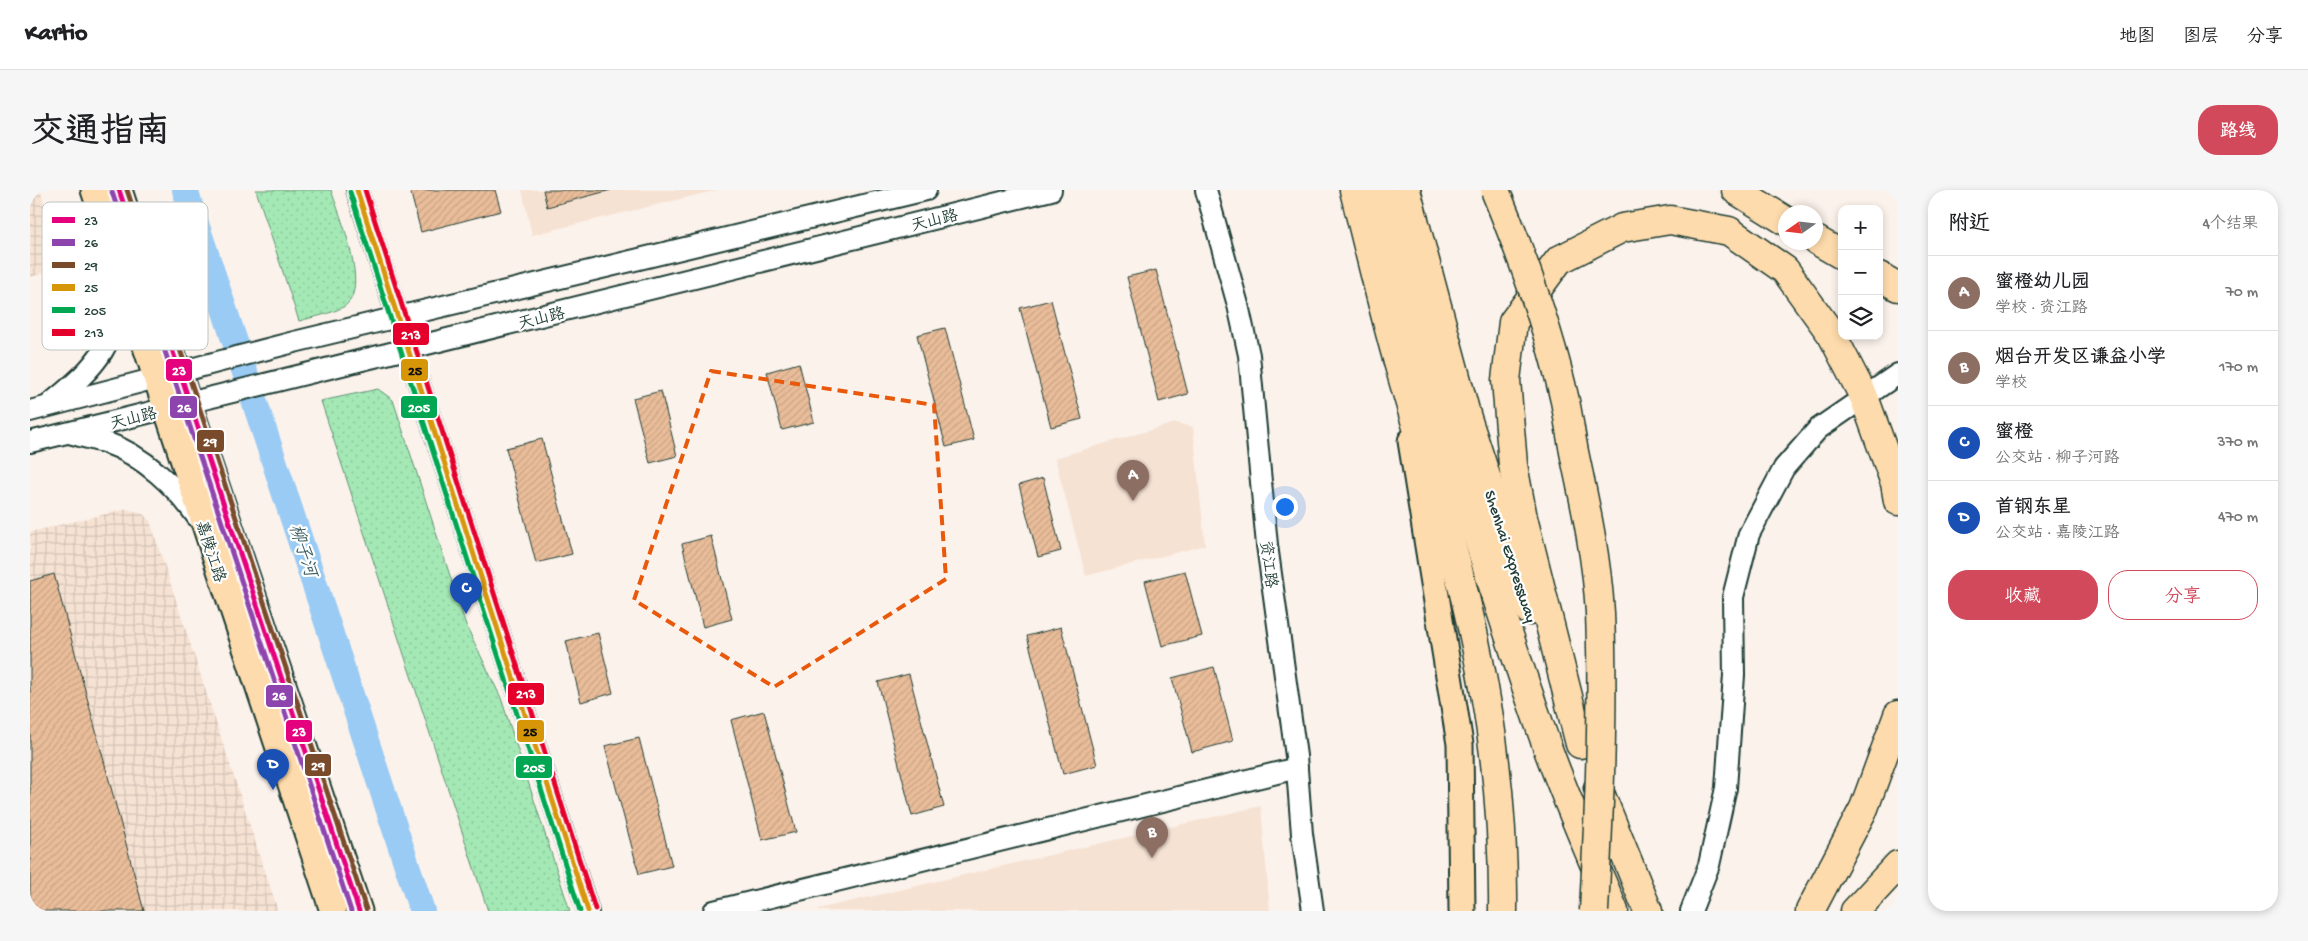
<!DOCTYPE html>
<html lang="zh">
<meta charset="utf-8">
<style>
:root{--surface:#fff;--page:#f6f6f6;--text:#202124;--muted:#757577;--line:#e0e0e0;--accent:#d1495b}
body{margin:0;font-family:"Gochi Hand","LXGW WenKai TC",sans-serif;background:var(--page);color:var(--text)}
.controls{position:absolute;right:15px;top:15px;display:grid;overflow:hidden;border-radius:10px;box-shadow:0 2px 8px #0003}
.controls button{width:45px;height:45px;display:grid;place-items:center;padding:0;border:0;border-bottom:1px solid var(--line);background:var(--surface);color:var(--text);font:25px sans-serif}
.compass{position:absolute;left:1748px;top:15px;width:45px;height:45px;border-radius:50%;background:var(--surface);box-shadow:0 2px 8px #0003;rotate:256deg}
.you{position:absolute;left:1254px;top:316px;width:18px;height:18px;margin:-12px;border:4px solid #fff;border-radius:50%;background:#1a73e8;box-shadow:0 0 0 8px #1a73e833}
.badge{display:grid;place-items:center;width:32px;height:32px;border-radius:50%;background:var(--accent);color:#fff;font-size:16px;font-weight:700}
.pin{position:absolute;translate:-50% -41px;filter:drop-shadow(0 1px 2px #0008)}
.pin::after{content:'';position:absolute;top:26px;width:18px;height:15px;background:inherit;clip-path:polygon(0 0,100% 0,50% 100%)}
.list{margin:0;padding:0;list-style:none}
h2{display:flex;justify-content:space-between;align-items:center;height:65px;margin:0;padding:0 20px;font-size:21px}
h2 small{font-size:16px;font-weight:400;color:var(--muted)}
.list li{display:grid;grid-template-columns:32px 1fr auto;gap:15px;align-items:center;box-sizing:border-box;height:75px;padding:0 20px;border-top:1px solid var(--line)}
.list b{display:block;font-size:19px;white-space:nowrap}
.list p{margin:0;font-size:16px;white-space:nowrap;color:var(--muted)}
.list em{font-size:16px;font-style:normal;color:var(--muted)}
.actions{display:flex;gap:10px;padding:15px 20px}
.actions a{flex:1;padding:11px 0;border:1px solid var(--accent);border-radius:20px;text-align:center;font-size:18px;color:var(--accent)}
.actions .main{background:var(--accent);color:#fff}
.icon{flex:none;width:28px;height:28px;fill:none;stroke:currentColor;stroke-width:2;stroke-linecap:round;stroke-linejoin:round}
.map{position:relative;flex:none;width:1868px;height:721px;overflow:hidden;border-radius:20px}
header{display:flex;align-items:center;gap:30px;box-sizing:border-box;height:70px;padding:0 25px;background:var(--surface);border-bottom:1px solid var(--line)}
header strong{font-size:24px}
nav{display:flex;gap:28px;margin-inline-start:auto;font-size:18px}
.intro{display:flex;align-items:center;justify-content:space-between;box-sizing:border-box;height:120px;padding:0 30px}
h1{margin:0;font-size:35px}
.button{padding:12px 22px;border-radius:20px;background:var(--accent);color:#fff;font-size:18px;font-weight:700}
main{display:flex;gap:30px;padding:0 30px}
aside{flex:1;background:var(--surface);border-radius:20px;box-shadow:0 2px 8px #0003}
.map>svg:first-child{display:block}
.built{fill:#f6e2d3}
.industrial{fill:url(#industrial-grid)}
.park{fill:url(#park-dots);stroke:#629374}
.lines{fill:none;stroke-linecap:round;stroke-linejoin:round}
.river{stroke:#99cbf5;stroke-width:26}
.building{fill:url(#building-hatch);stroke:#1f3d34}
.minor-casing{stroke:#1f3d34;stroke-width:24}
.major-casing{stroke:#1f3d34;stroke-width:29}
.highway-casing{stroke:#1f3d34;stroke-width:31}
.minor{stroke:#fff;stroke-width:20}
.major{stroke:#fedbac;stroke-width:25}
.highway{stroke:#fedbac;stroke-width:28}
.highway-bridge-casing{stroke:#1f3d34;stroke-width:31;stroke-linecap:butt}
.highway-bridge{stroke:#fedbac;stroke-width:28}
.bus-1-casing{stroke:#fff;stroke-width:9}
.bus-2-casing{stroke:#fff;stroke-width:9}
.bus-3-casing{stroke:#fff;stroke-width:9}
.bus-4-casing{stroke:#fff;stroke-width:9}
.bus-5-casing{stroke:#fff;stroke-width:9}
.bus-6-casing{stroke:#fff;stroke-width:9}
.bus-1{stroke:#e5007d;stroke-width:5}
.bus-2{stroke:#8e44ad;stroke-width:5}
.bus-3{stroke:#7a4b2a;stroke-width:5}
.bus-4{stroke:#d79608;stroke-width:5}
.bus-5{stroke:#00a651;stroke-width:5}
.bus-6{stroke:#e4002b;stroke-width:5}
.marked{fill:none;stroke:#e8590c;stroke-width:4;stroke-dasharray:10 6;stroke-linejoin:round}
.labels{text-anchor:middle;stroke-width:4.5;stroke-linejoin:round;paint-order:stroke}
.street-label{font-size:16px;fill:#1f3d34;stroke:#fff}
.water-label{font-size:18px;font-style:italic;fill:#3e6064;stroke:#fff}
.key{fill:#fff;stroke:#bcc5c2;stroke-width:1}
.key-label{font-size:14px;fill:#1f3d34}
.line-badge{stroke:#fff;stroke-width:2}
.badge-label{font-size:14px;text-anchor:middle;font-weight:bold;fill:#fff}
.pale-badge-label{font-size:14px;text-anchor:middle;font-weight:bold;fill:#111}
</style>
<header>
<strong>Kartio</strong>
<nav><a>地图</a><a>图层</a><a>分享</a></nav>
</header>
<div class="intro"><h1>交通指南</h1><a class="button">路线</a></div>
<main>
<div class="map">
<svg width="1868" height="721" viewBox="0 0 1868 721">
<defs>
<pattern id="industrial-grid" width="8" height="8" patternUnits="userSpaceOnUse" patternTransform="scale(1.25)"><rect width="8" height="8" fill="#f6e2d3"/><path d="M0 4h8M4 0v8" fill="none" stroke="#d2c3b6"/></pattern>
<pattern id="park-dots" width="8" height="8" patternUnits="userSpaceOnUse" patternTransform="scale(1.25)"><rect width="8" height="8" fill="#a4e9b5"/><path d="M2 2h.1M6 6h.1" fill="none" stroke="#8dc99c" stroke-width="1.8" stroke-linecap="round"/></pattern>
<pattern id="building-hatch" width="6" height="6" patternUnits="userSpaceOnUse" patternTransform="scale(1.25)"><rect width="6" height="6" fill="#eabd9a"/><path d="M-1 1l2-2M0 6l6-6M5 7l2-2" fill="none" stroke="#c8a385"/></pattern>
</defs>
<rect width="100%" height="100%" fill="#fbf2eb"/>
<filter id="ink" filterUnits="userSpaceOnUse"><feTurbulence type="fractalNoise" baseFrequency=".02" numOctaves="2"/><feDisplacementMap in="SourceGraphic" scale="10" xChannelSelector="R" yChannelSelector="G"/><feConvolveMatrix kernelMatrix="1 2 1 2 8 2 1 2 1" color-interpolation-filters="sRGB"/></filter>
<g filter="url(#ink)">
<g class="built">
<path d="M 492,0 L 688,0 L 502,45 Z"/>
<path d="M 1145,233 L 1163,237 L 1175,355 L 1056,386 L 1025,268 Z"/>
<path d="M 1231,616 L 1240,721 L 788,721 L 788,719 Z"/>
</g>
<g class="industrial">
<path d="M 0,0 L 10,0 L 35,77 L 0,87 Z"/>
<path d="M 97,319 L 113,324 L 120,331 L 123,340 L 248,721 L 0,721 L 0,342 Z"/>
</g>
<g class="park">
<path d="M 226,0 L 301,0 C 309,24 342,102 313,117 C 301,124 283,127 269,131 Z"/>
<path d="M 348,199 L 363,210 L 436,435 L 471,508 L 540,721 L 458,721 L 291,211 Z"/>
</g>
<g class="lines">
<path class="river" d="M 155,0 L 392,721"/>
</g>
<g class="building">
<path d="M 380,0 L 465,0 L 471,21 L 391,42 Z"/>
<path d="M 513,0 L 581,0 L 517,17 Z"/>
<path d="M 1126,80 L 1158,204 L 1129,212 L 1097,87 Z"/>
<path d="M 1021,110 L 1052,229 L 1021,237 L 990,118 Z"/>
<path d="M 915,138 L 944,250 L 916,257 L 887,145 Z"/>
<path d="M 769,173 L 784,232 L 752,240 L 737,182 Z"/>
<path d="M 631,201 L 647,266 L 620,273 L 603,208 Z"/>
<path d="M 512,249 L 542,364 L 506,373 L 476,258 Z"/>
<path d="M 1013,288 L 1031,361 L 1008,367 L 989,295 Z"/>
<path d="M 681,346 L 702,429 L 673,437 L 652,354 Z"/>
<path d="M 1155,381 L 1172,446 L 1132,456 L 1115,391 Z"/>
<path d="M 24,384 L 114,721 L 0,721 L 0,391 Z"/>
<path d="M 1031,437 L 1067,575 L 1033,584 L 997,446 Z"/>
<path d="M 568,443 L 583,503 L 551,512 L 536,451 Z"/>
<path d="M 1184,477 L 1203,551 L 1162,562 L 1142,488 Z"/>
<path d="M 879,484 L 914,617 L 882,626 L 848,492 Z"/>
<path d="M 734,521 L 766,642 L 732,650 L 701,530 Z"/>
<path d="M 609,548 L 642,676 L 609,684 L 575,556 Z"/>
</g>
<g class="lines">
<defs>
<g id="minor">
<path d="M 327,0 L 558,721"/>
<path d="M 1176,0 L 1208,115 L 1219,165 L 1237,355 L 1266,566 L 1272,644 L 1283,721"/>
<path d="M 21,213 C 68,175 89,153 89,90"/>
<path d="M 0,221 L 264,152 L 896,0"/>
<path d="M 39,243 C 52,247 64,249 77,253 C 113,265 147,298 168,328"/>
<path d="M 0,252 L 1021,0"/>
<path d="M 684,721 L 1267,578"/>
<path d="M 1661,721 L 1679,675 L 1696,598 L 1704,485 L 1703,407 L 1719,344 L 1754,278 L 1788,239 L 1868,184"/>
</g>
<g id="major">
<path d="M 64,0 L 303,721"/>
<path d="M 89,0 L 158,212 L 329,721"/>
<path d="M 1381,251 L 1430,554 L 1432,721"/>
</g>
<g id="highway">
<path d="M 1324,0 C 1339,60 1353,120 1370,179 C 1397,274 1429,369 1448,466 C 1465,550 1474,636 1473,721"/>
<path d="M 1348,0 C 1400,189 1453,378 1519,562 C 1539,616 1562,668 1584,721"/>
<path d="M 1376,0 L 1437,228 L 1500,421"/>
<path d="M 1706,0 L 1756,31"/>
<path d="M 1786,50 L 1812,65"/>
<path d="M 1849,86 L 1868,97"/>
<path d="M 1550,554 L 1493,328 L 1483,275 L 1476,190 L 1483,132 L 1529,70 L 1592,38 L 1640,30 L 1699,41 L 1755,80 L 1802,145 L 1834,207 L 1865,293 L 1868,311"/>
<path d="M 1568,598 L 1618,721"/>
<path d="M 1780,721 L 1834,618 L 1868,525"/>
<path d="M 1825,721 L 1868,675"/>
</g>
</defs>
<use href="#minor" class="minor-casing"/>
<use href="#major" class="major-casing"/>
<use href="#highway" class="highway-casing"/>
<use href="#minor" class="minor"/>
<use href="#major" class="major"/>
<use href="#highway" class="highway"/>
<defs>
<path id="highway-bridge" d="M 1465,0 C 1493,68 1519,139 1535,211 C 1539,230 1541,248 1545,267 C 1556,318 1567,370 1570,423 C 1574,522 1569,622 1564,721"/>
</defs>
<use href="#highway-bridge" class="highway-bridge-casing"/>
<use href="#highway-bridge" class="highway-bridge"/>
<defs>
<path id="bus-1" d="M 89,0 L 329,721"/>
<path id="bus-2" d="M 82,2 L 321,721"/>
<path id="bus-3" d="M 97,0 L 336,719"/>
<path id="bus-4" d="M 327,0 L 558,721"/>
<path id="bus-5" d="M 320,2 L 550,721"/>
<path id="bus-6" d="M 335,0 L 565,719"/>
</defs>
<use href="#bus-1" class="bus-1-casing"/>
<use href="#bus-2" class="bus-2-casing"/>
<use href="#bus-3" class="bus-3-casing"/>
<use href="#bus-4" class="bus-4-casing"/>
<use href="#bus-5" class="bus-5-casing"/>
<use href="#bus-6" class="bus-6-casing"/>
<use href="#bus-1" class="bus-1"/>
<use href="#bus-2" class="bus-2"/>
<use href="#bus-3" class="bus-3"/>
<use href="#bus-4" class="bus-4"/>
<use href="#bus-5" class="bus-5"/>
<use href="#bus-6" class="bus-6"/>
</g>
</g>
<path class="marked" d="M 681,181 L 904,215 L 916,389 L 744,497 L 604,410 Z"/>
<g class="labels">
<g class="street-label">
<text transform="translate(904 29) rotate(-14)" y="6">天山路</text>
<text transform="translate(511 127) rotate(-14)" y="6">天山路</text>
<text transform="translate(103 227) rotate(-14)" y="6">天山路</text>
<text transform="translate(182 361) rotate(72)" y="6">嘉陵江路</text>
<text transform="translate(1482 366) rotate(72)" y="6">Shenhai Expressway</text>
<text transform="translate(1240 374) rotate(83)" y="6">资江路</text>
</g>
<g class="water-label">
<text transform="translate(274 360) rotate(72)" y="6">柳子河</text>
</g>
</g>
<rect x="12" y="12" width="166" height="148" rx="8" class="key"/>
<rect x="22" y="27" width="23" height="6" fill="#e5007d"/>
<rect x="22" y="49" width="23" height="7" fill="#8e44ad"/>
<rect x="22" y="72" width="23" height="6" fill="#7a4b2a"/>
<rect x="22" y="94" width="23" height="7" fill="#d79608"/>
<rect x="22" y="117" width="23" height="6" fill="#00a651"/>
<rect x="22" y="139" width="23" height="7" fill="#e4002b"/>
<g class="key-label">
<text x="54" y="35">23</text>
<text x="54" y="57">26</text>
<text x="54" y="80">29</text>
<text x="54" y="102">25</text>
<text x="54" y="125">205</text>
<text x="54" y="147">213</text>
</g>
<g class="line-badge">
<rect x="362" y="132" width="38" height="24" rx="5" fill="#e4002b"/>
<rect x="135" y="168" width="28" height="24" rx="5" fill="#e5007d"/>
<rect x="370" y="168" width="29" height="24" rx="5" fill="#d79608"/>
<rect x="139" y="205" width="29" height="24" rx="5" fill="#8e44ad"/>
<rect x="370" y="205" width="38" height="24" rx="5" fill="#00a651"/>
<rect x="166" y="239" width="29" height="24" rx="5" fill="#7a4b2a"/>
<rect x="477" y="492" width="38" height="24" rx="5" fill="#e4002b"/>
<rect x="235" y="494" width="29" height="24" rx="5" fill="#8e44ad"/>
<rect x="255" y="529" width="28" height="24" rx="5" fill="#e5007d"/>
<rect x="486" y="529" width="29" height="24" rx="5" fill="#d79608"/>
<rect x="274" y="563" width="28" height="24" rx="5" fill="#7a4b2a"/>
<rect x="485" y="565" width="38" height="24" rx="5" fill="#00a651"/>
</g>
<g class="badge-label">
<text x="381" y="149">213</text>
<text x="149" y="185">23</text>
<text x="154" y="222">26</text>
<text x="389" y="222">205</text>
<text x="180" y="256">29</text>
<text x="496" y="508">213</text>
<text x="249" y="510">26</text>
<text x="269" y="546">23</text>
<text x="288" y="580">29</text>
<text x="504" y="582">205</text>
</g>
<g class="pale-badge-label">
<text x="385" y="185">25</text>
<text x="500" y="546">25</text>
</g>
</svg>
<div class="controls">
<button>+</button>
<button>−</button>
<button><svg class="icon" aria-label="layers" viewBox="0 0 24 24"><path d="M12 4l9 5-9 5-9-5zM3 14l9 5 9-5"/></svg></button>
</div>
<svg class="compass" viewBox="-18 -18 36 36"><path d="M0-13l5 13h-10z" fill="#e53935"/><path d="M0 13l5-13h-10z" fill="#757577"/></svg>
<div class="you"></div>
<div class="pin badge" style="left:1103px;top:311px;background:#8d6e63">A</div>
<div class="pin badge" style="left:1122px;top:668px;background:#8d6e63">B</div>
<div class="pin badge" style="left:436px;top:424px;background:#1a4fb4">C</div>
<div class="pin badge" style="left:243px;top:600px;background:#1a4fb4">D</div>
</div>
<aside>
<h2>附近<small>4个结果</small></h2>
<ul class="list">
<li><span class="badge" style="background:#8d6e63">A</span><div><b>蜜橙幼儿园</b><p>学校 · 资江路</p></div><em>70 m</em></li>
<li><span class="badge" style="background:#8d6e63">B</span><div><b>烟台开发区谦益小学</b><p>学校</p></div><em>170 m</em></li>
<li><span class="badge" style="background:#1a4fb4">C</span><div><b>蜜橙</b><p>公交站 · 柳子河路</p></div><em>370 m</em></li>
<li><span class="badge" style="background:#1a4fb4">D</span><div><b>首钢东星</b><p>公交站 · 嘉陵江路</p></div><em>470 m</em></li>
</ul>
<div class="actions"><a class="main">收藏</a><a>分享</a></div>
</aside>
</main>
